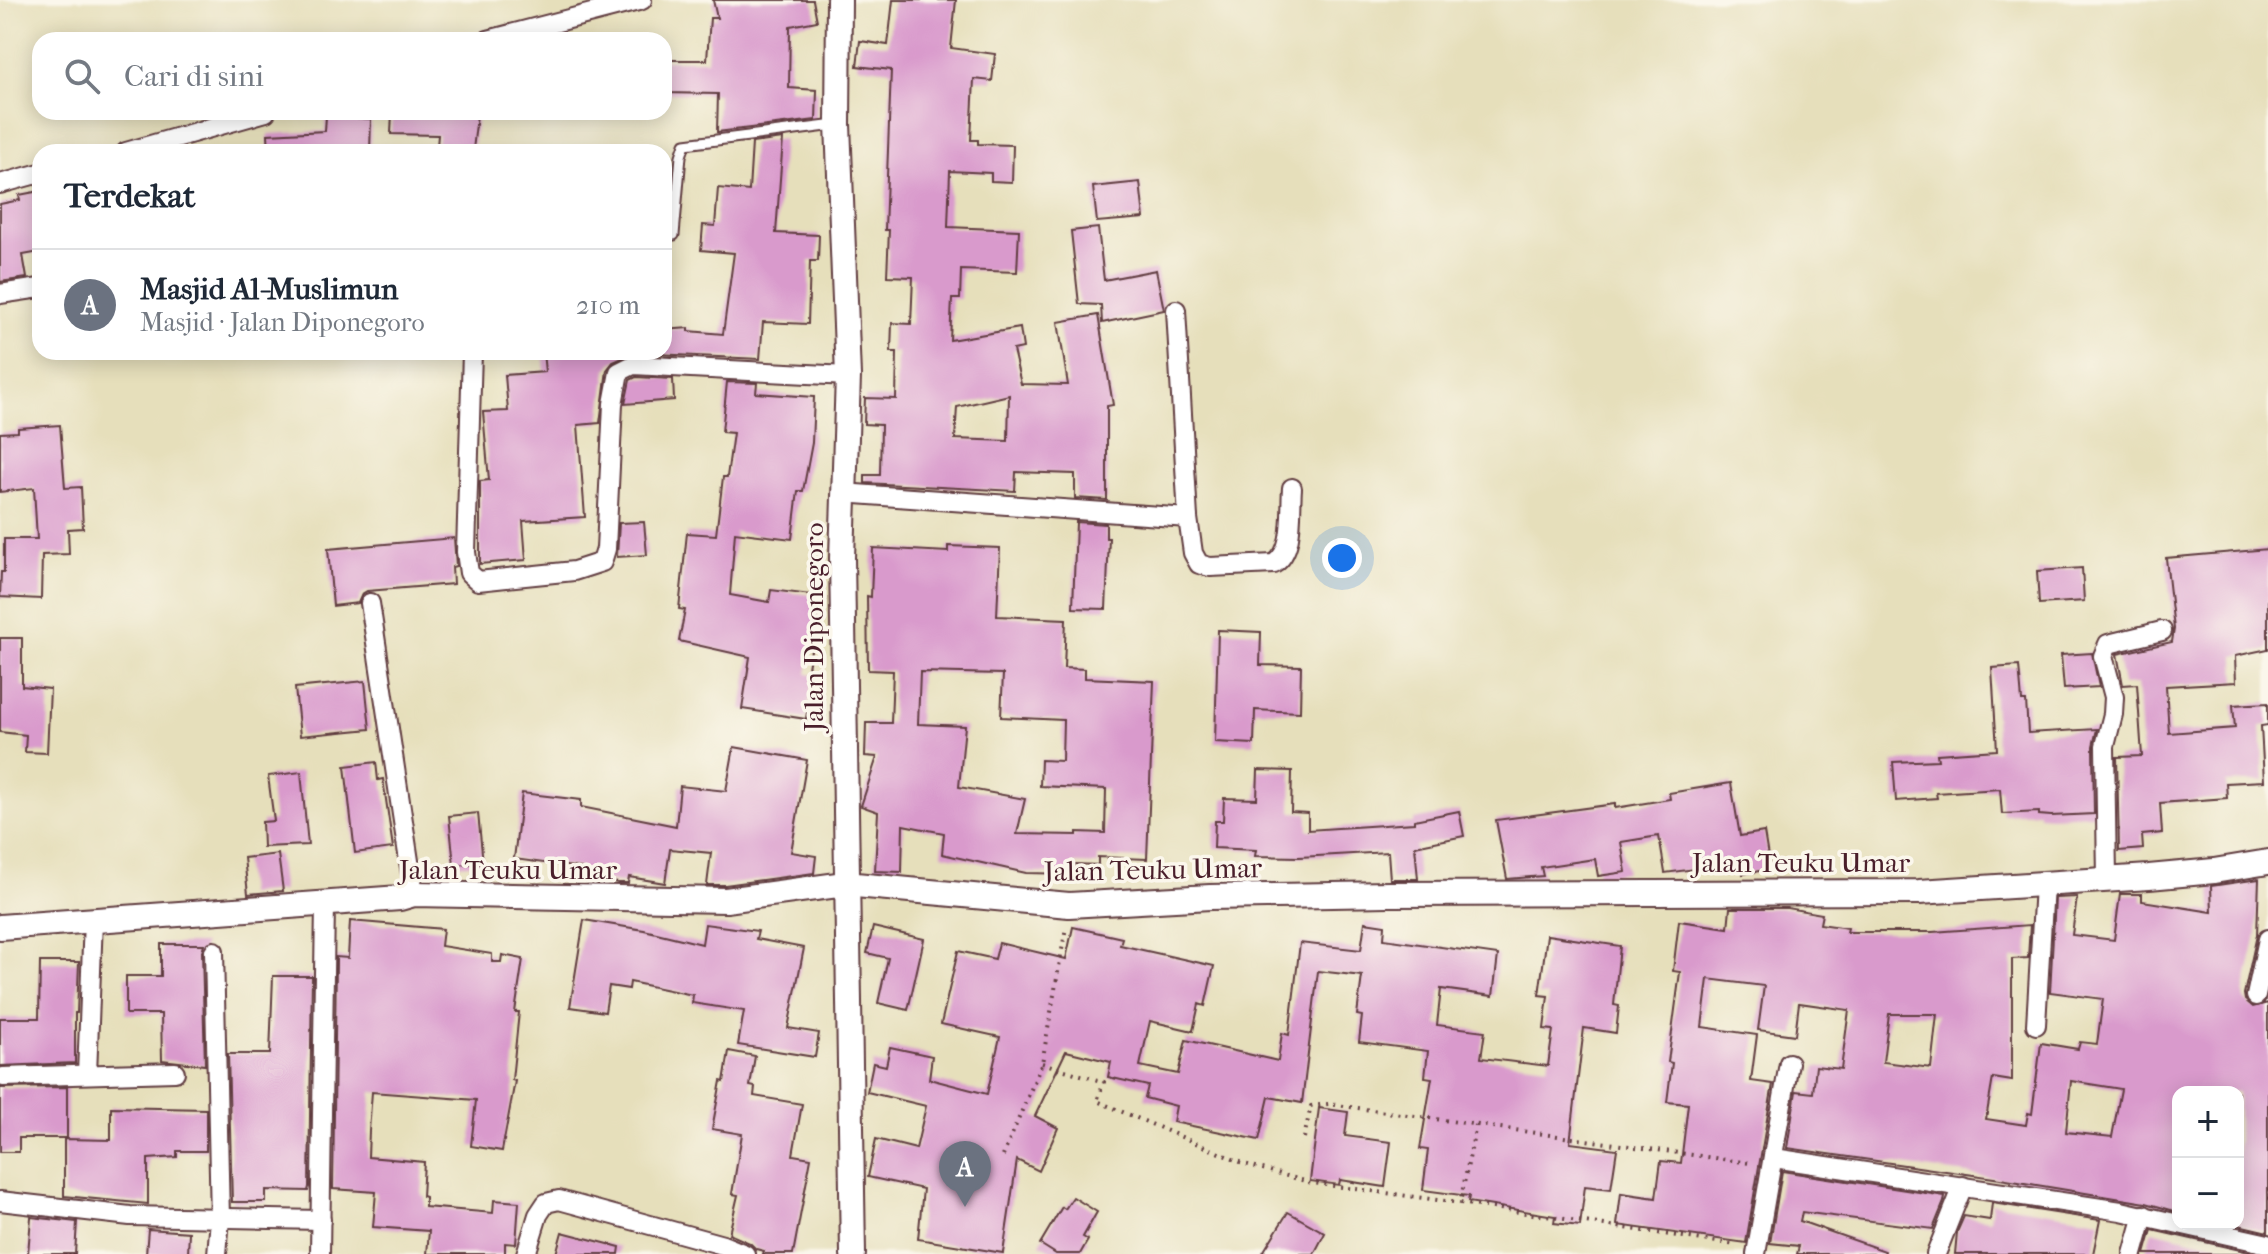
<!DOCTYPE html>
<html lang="id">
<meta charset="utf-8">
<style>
:root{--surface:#fff;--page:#f6f6f7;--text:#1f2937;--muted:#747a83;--line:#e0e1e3;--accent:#d93025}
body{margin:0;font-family:"IM FELL French Canon",serif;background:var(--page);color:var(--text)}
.controls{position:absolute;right:24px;bottom:24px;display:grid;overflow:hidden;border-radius:16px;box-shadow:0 4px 20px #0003}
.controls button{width:72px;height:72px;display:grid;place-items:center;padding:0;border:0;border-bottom:2px solid var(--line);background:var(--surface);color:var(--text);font:40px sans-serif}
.you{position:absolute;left:1342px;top:558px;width:28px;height:28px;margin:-20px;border:6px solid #fff;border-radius:50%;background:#1a73e8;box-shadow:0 0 0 12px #1a73e833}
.badge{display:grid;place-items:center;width:52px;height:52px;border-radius:50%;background:var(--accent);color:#fff;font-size:26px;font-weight:700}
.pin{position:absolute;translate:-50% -66px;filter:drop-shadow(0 2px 4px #0008)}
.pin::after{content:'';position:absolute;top:42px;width:28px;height:24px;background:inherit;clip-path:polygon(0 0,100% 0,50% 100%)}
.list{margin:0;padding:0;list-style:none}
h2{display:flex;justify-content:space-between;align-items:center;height:104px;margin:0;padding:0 32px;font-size:34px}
h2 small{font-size:26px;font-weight:400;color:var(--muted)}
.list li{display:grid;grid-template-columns:52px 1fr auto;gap:24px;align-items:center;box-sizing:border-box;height:112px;padding:0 32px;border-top:2px solid var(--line)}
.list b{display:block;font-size:30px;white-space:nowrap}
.list p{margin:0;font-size:26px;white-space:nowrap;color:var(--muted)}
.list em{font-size:26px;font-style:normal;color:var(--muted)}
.icon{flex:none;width:44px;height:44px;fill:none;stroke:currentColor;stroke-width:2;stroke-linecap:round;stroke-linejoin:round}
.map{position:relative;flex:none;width:2268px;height:1254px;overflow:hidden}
.search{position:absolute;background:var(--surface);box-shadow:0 4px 20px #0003;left:32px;top:32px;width:640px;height:88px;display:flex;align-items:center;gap:20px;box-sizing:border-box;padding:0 28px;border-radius:24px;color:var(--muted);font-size:30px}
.panel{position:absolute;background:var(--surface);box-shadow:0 4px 20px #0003;left:32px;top:144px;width:640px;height:216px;border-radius:24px}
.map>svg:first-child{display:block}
.building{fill:#d99acc;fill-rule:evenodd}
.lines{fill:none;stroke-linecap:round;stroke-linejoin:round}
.service-casing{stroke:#613c41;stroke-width:13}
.minor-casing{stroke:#613c41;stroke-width:22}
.tertiary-casing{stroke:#613c41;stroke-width:28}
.path{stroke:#613c41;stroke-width:4;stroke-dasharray:2 6;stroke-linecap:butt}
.service{stroke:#fff;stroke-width:9}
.minor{stroke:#fff;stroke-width:18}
.tertiary{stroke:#fff;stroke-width:24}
.labels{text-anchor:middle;stroke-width:7;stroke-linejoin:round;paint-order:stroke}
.street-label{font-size:28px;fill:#4a1f2b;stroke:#fbf7ec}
</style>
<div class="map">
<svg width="2268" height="1254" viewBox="0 0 2268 1254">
<rect width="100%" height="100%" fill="#fbf7ec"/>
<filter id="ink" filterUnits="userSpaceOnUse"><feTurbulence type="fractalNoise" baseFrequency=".0125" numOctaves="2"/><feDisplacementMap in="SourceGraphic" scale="16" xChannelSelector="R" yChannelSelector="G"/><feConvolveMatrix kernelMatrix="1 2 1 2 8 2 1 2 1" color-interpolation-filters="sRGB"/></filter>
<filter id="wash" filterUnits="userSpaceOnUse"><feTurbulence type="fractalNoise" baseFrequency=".006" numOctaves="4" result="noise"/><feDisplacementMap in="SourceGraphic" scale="32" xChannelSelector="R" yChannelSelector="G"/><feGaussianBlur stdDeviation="1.8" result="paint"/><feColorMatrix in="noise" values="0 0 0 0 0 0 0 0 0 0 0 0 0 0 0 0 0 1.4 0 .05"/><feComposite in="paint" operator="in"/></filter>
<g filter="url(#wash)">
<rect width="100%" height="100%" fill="#e6dfbb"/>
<g id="blocks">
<g class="building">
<path d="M 713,0 L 813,0 L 817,21 L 790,26 L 789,88 L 817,90 L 816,120 L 717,132 L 718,94 L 664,93 L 664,60 L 707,60 L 710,18 L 717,18 Z"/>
<path d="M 893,0 L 956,0 L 951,48 L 995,54 L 992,81 L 974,79 L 971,140 L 978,140 L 978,144 L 1013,145 L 1012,182 L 991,181 L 991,173 L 950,171 L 948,227 L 1019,230 L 1017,272 L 961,270 L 960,299 L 952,299 L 950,340 L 1020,328 L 1023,348 L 1013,350 L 1021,384 L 1068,385 L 1058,322 L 1098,315 L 1113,405 L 1107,406 L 1107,500 L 1075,498 L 1075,474 L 1016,472 L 1015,491 L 865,483 L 865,475 L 880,475 L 881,425 L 864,424 L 865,398 L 896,399 L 897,352 L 891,352 L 892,323 L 911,324 L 913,277 L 887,276 L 889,230 L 885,230 L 891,70 L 857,66 L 860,41 L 888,45 ZM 1009,395 L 1008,441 L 955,439 L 957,407 Z"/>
<path d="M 392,112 L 477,115 L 473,150 L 437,146 L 438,135 L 391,134 Z"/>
<path d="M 326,116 L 371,119 L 370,152 L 269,152 L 268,134 L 325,131 Z"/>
<path d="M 783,139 L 776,233 L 819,235 L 818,261 L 810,261 L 808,324 L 763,322 L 760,359 L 634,353 L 613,362 L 607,370 L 600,423 L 578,425 L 585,517 L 523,521 L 526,560 L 480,564 L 480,481 L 489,480 L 483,412 L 508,411 L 505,375 L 545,372 L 543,352 L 664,352 L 664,330 L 689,328 L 689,331 L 723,334 L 734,253 L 701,250 L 703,225 L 715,226 L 718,188 L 749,191 L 752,143 Z"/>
<path d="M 1140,182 L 1144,218 L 1097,222 L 1093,187 Z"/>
<path d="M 40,191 L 40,252 L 23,255 L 27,278 L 0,282 L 0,204 L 20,200 L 19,195 Z"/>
<path d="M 1098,228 L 1104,280 L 1156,270 L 1164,310 L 1102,323 L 1101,305 L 1079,304 L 1071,231 Z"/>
<path d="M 636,377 L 673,379 L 674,400 L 625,404 L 630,380 Z"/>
<path d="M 727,382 L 757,383 L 756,393 L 814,397 L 812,443 L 803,491 L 798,491 L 792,539 L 735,532 L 730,595 L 769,602 L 771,590 L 820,596 L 807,674 L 813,675 L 806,719 L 742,709 L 750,657 L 679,641 L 685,610 L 679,609 L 687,533 L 716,535 L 723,477 L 727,477 L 733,433 L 722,432 Z"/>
<path d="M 60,425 L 65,488 L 81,487 L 83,528 L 68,529 L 69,554 L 42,555 L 41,599 L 0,597 L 1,572 L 4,572 L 4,539 L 37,539 L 34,488 L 0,492 L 0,433 L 18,432 L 18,428 Z"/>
<path d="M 644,522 L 647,555 L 617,557 L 619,523 Z"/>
<path d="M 1076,522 L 1106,524 L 1106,538 L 1109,538 L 1106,609 L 1073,608 Z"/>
<path d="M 454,538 L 456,566 L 452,567 L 453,584 L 367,591 L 362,594 L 358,603 L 333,606 L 328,549 Z"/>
<path d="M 948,546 L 1000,548 L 997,616 L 1066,619 L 1064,668 L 1085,669 L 1085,678 L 1154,681 L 1147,859 L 1098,857 L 1098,865 L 1074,864 L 1074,874 L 1026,873 L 942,854 L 944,833 L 903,825 L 902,872 L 875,871 L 878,812 L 861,806 L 877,757 L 865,756 L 866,723 L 891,723 L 893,671 L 868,670 L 867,596 L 871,597 L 873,548 L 948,552 ZM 920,672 L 1003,674 L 1001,717 L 1063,720 L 1062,761 L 1041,760 L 1040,786 L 1106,789 L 1105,833 L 1077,832 L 1077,835 L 1017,834 L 1025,799 L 959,787 L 965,726 L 918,724 Z"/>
<path d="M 2268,549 L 2268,649 L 2235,656 L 2236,682 L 2166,686 L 2169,733 L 2235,728 L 2233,705 L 2268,703 L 2268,725 L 2261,726 L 2264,781 L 2226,783 L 2227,798 L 2160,803 L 2162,833 L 2142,835 L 2143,849 L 2119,851 L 2117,757 L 2142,756 L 2137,684 L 2123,685 L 2117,654 L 2172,642 L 2174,629 L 2166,558 Z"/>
<path d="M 2082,568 L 2084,601 L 2039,604 L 2037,571 Z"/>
<path d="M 1218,630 L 1261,632 L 1260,665 L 1301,666 L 1300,712 L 1255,710 L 1254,744 L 1215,742 Z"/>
<path d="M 0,638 L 22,638 L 22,686 L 50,689 L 47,753 L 25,752 L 26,735 L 0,732 Z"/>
<path d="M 2092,653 L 2099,687 L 2064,689 L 2061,655 Z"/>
<path d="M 2019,666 L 2022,701 L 2026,701 L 2028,733 L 2097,729 L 2093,746 L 2094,814 L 2051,816 L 2039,815 L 2039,812 L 2002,814 L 2000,789 L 1936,793 L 1937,798 L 1896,801 L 1893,762 L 1938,760 L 1937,754 L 1997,750 L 1992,668 Z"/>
<path d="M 365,681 L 370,729 L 300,736 L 295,688 Z"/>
<path d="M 734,747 L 807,760 L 791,852 L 816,856 L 814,873 L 725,885 L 707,885 L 711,853 L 670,849 L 665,883 L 629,877 L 628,883 L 618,883 L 579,875 L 581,868 L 514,859 L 522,793 L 581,800 L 581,807 L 676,826 L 680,786 L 726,791 Z"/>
<path d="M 376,762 L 378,780 L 383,779 L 393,848 L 355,853 L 345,766 Z"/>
<path d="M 1258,770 L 1292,771 L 1291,812 L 1308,813 L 1308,830 L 1414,823 L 1414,820 L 1459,811 L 1464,836 L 1415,846 L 1418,879 L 1390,879 L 1388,852 L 1299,857 L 1255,856 L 1256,850 L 1214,848 L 1215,821 L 1223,821 L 1224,798 L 1257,799 Z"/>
<path d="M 301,772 L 308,845 L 263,847 L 262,822 L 274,821 L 268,776 Z"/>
<path d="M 1731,783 L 1740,836 L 1764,832 L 1770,869 L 1743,874 L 1741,863 L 1665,873 L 1659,836 L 1621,842 L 1626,872 L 1598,876 L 1595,859 L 1541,867 L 1543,876 L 1507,879 L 1496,820 L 1615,804 L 1615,808 L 1670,799 L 1669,793 Z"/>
<path d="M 478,813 L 483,863 L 454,865 L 449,816 Z"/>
<path d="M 278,854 L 283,891 L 248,894 L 244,858 Z"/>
<path d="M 2259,879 L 2257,935 L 2244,994 L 2245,1000 L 2253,1007 L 2268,1003 L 2268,1232 L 2234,1224 L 2238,1224 L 2238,1092 L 2178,1092 L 2178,1212 L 2146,1203 L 1994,1178 L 1787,1148 L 1796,1091 L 1813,1093 L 1816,1066 L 1841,1069 L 1849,1010 L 1799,1003 L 1795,1035 L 1758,1030 L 1764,986 L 1708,979 L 1702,1027 L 1757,1035 L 1751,1081 L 1773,1084 L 1746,1243 L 1617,1225 L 1621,1193 L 1656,1198 L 1661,1161 L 1681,1163 L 1688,1104 L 1667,1102 L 1672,1063 L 1668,1062 L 1680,972 L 1673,971 L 1679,921 L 1728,928 L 1730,908 L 1787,908 L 1822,914 L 1820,924 L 1848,928 L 1847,932 L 1932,932 L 2030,925 L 2028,958 L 2012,959 L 2012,1081 L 1993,1078 L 1986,1119 L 2026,1125 L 2028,1113 L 2032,1114 L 2041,1043 L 2078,1049 L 2080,1042 L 2097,1044 L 2103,999 L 2050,992 L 2055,898 L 2077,897 L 2072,935 L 2114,940 L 2120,894 L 2142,894 L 2142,901 L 2212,912 L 2211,886 ZM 1889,1014 L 1937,1014 L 1931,1068 L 1883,1062 ZM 2071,1081 L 2121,1089 L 2112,1137 L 2066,1132 Z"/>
<path d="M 584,920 L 644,930 L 702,944 L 705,924 L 758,931 L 756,939 L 804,948 L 788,1028 L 819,1033 L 815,1057 L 738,1045 L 744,1011 L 692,1003 L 693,995 L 630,982 L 629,989 L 609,986 L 605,1012 L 570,1007 Z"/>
<path d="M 350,921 L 443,929 L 441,946 L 492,954 L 492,962 L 501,962 L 502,955 L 523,959 L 515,1012 L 519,1012 L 512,1080 L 515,1081 L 502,1151 L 471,1146 L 476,1100 L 372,1092 L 369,1131 L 368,1157 L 424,1162 L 422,1196 L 425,1197 L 425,1207 L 493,1213 L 494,1200 L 519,1202 L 516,1244 L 505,1243 L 505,1254 L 427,1254 L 429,1231 L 373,1227 L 376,1192 L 333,1189 L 336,962 L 336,957 L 348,958 Z"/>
<path d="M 1365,922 L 1385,925 L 1384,939 L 1498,955 L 1493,996 L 1441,989 L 1437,1025 L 1485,1031 L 1481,1058 L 1548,1066 L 1553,1030 L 1544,1029 L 1548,996 L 1539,995 L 1547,935 L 1620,946 L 1614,1005 L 1619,1006 L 1616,1033 L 1584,1028 L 1570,1143 L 1617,1149 L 1611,1189 L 1585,1186 L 1580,1226 L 1554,1223 L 1555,1216 L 1468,1202 L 1469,1196 L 1423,1190 L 1428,1150 L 1420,1149 L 1432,1078 L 1425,1077 L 1428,1051 L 1359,1042 L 1362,1016 L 1357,1015 L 1362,976 L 1318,971 L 1302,1103 L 1269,1097 L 1259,1140 L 1173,1122 L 1176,1106 L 1145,1098 L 1148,1086 L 1108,1077 L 1111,1062 L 1066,1051 L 1035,1116 L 1058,1128 L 1039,1171 L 1017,1160 L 1003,1253 L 918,1239 L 923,1189 L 868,1177 L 876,1139 L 916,1149 L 926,1106 L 867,1092 L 873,1063 L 886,1066 L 890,1047 L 932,1056 L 929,1079 L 987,1094 L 1000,1037 L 941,1024 L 958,951 L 995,959 L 999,943 L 1066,959 L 1073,927 L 1122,938 L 1120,945 L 1214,966 L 1205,1006 L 1199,1004 L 1193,1031 L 1150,1021 L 1140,1066 L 1178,1074 L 1186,1040 L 1278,1061 L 1282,1033 L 1289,1035 L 1300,943 L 1361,950 Z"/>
<path d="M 873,927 L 924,939 L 908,1010 L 878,1003 L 888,958 L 867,953 Z"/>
<path d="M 161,944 L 204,944 L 202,951 L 205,1065 L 162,1060 L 161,1014 L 126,1014 L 126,976 L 161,976 Z"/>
<path d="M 40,962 L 79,962 L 77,1013 L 75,1013 L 75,1063 L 0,1066 L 0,1018 L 39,1018 Z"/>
<path d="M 273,976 L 312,976 L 309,1187 L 308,1191 L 266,1190 L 266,1202 L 232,1202 L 228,1054 L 270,1054 Z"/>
<path d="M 729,1051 L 755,1056 L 750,1086 L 755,1087 L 754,1096 L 802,1104 L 793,1155 L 811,1158 L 793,1254 L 763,1254 L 764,1251 L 756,1249 L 750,1243 L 729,1234 L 738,1195 L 732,1194 L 742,1134 L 712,1129 L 721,1081 L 724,1082 Z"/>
<path d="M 67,1087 L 67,1138 L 19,1138 L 19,1152 L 0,1152 L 0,1088 Z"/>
<path d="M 111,1107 L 206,1109 L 206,1151 L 177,1151 L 177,1157 L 148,1159 L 148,1204 L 64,1196 L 64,1139 L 111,1140 Z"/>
<path d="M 1319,1108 L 1348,1112 L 1345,1136 L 1391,1142 L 1385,1187 L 1340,1180 L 1339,1185 L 1310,1181 Z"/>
<path d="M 1782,1171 L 1945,1196 L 1944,1202 L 1933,1229 L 1802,1212 L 1800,1221 L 1885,1251 L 1884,1254 L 1797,1254 L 1799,1246 L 1770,1243 Z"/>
<path d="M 1073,1197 L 1097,1212 L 1083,1237 L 1088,1240 L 1080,1254 L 1056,1254 L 1040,1244 L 1062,1207 L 1065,1209 Z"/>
<path d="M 1992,1203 L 2100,1220 L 2093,1254 L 1955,1254 L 1957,1232 L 1964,1216 L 1990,1220 Z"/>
<path d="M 1288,1212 L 1325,1233 L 1314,1254 L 1262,1254 Z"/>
<path d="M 31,1217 L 77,1222 L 75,1254 L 28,1254 Z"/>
<path d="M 148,1229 L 189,1232 L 188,1254 L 146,1254 Z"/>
<path d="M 2152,1230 L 2258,1254 L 2145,1254 Z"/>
<path d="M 562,1232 L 620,1247 L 619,1254 L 556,1254 Z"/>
</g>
</g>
</g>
<g filter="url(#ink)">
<use href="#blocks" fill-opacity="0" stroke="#613c41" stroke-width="2"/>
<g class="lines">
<defs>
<path id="service" d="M 674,235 L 681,156 L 685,144 L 835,125"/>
<g id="minor">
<path d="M 488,40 L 642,0"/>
<path d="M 126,152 L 266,112"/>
<path d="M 0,184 L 40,173"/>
<path d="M 0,294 L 40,288"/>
<path d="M 1176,310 L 1188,518 L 1193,553 L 1199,564 L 1210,567 L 1274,564 C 1295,551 1290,511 1292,488"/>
<path d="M 472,352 L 466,552 L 469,573 L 478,581 L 574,571 L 602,562 L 606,549 L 613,404 L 619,372 L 633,365 L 848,376"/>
<path d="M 842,493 L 1188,518"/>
<path d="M 370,603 L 414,894"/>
<path d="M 2107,879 L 2105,746 L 2113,714 L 2114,697 L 2103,656 L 2108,644 L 2162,631"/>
<path d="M 214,951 L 220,1219 L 217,1254"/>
<path d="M 2256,996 L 2268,939"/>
<path d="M 2036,1025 L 2044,885"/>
<path d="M 87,1074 L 93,920"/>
<path d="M 3,1077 L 175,1072"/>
<path d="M 1774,1158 L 2121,1211 L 2268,1244"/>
<path d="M 0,1201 L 130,1216 L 321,1220"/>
<path d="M 320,1254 L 325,904"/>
<path d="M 526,1254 L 538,1215 L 546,1203 L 559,1200 L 723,1245 L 745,1254"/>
<path d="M 1756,1254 L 1789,1063"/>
<path d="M 1936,1254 L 1963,1186"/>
<path d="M 2133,1254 L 2144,1215"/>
</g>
<g id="tertiary">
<path d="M 839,0 L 838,124 L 848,376 L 842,558 L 853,1254"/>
<path d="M 0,927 L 400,898 L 414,894 L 726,900 L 845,884 L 1069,905 L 1210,897 L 1389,894 L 1919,892 L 2149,877 L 2214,871 L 2268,862"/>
</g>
</defs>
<use href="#service" class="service-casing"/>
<use href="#minor" class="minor-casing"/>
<use href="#tertiary" class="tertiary-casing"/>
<g class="path">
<path d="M 1042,1063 L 1104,1082 L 1097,1101 L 1245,1164 L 1312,1183 L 1460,1203"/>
<path d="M 1476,1125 L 1460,1203 L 1736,1245"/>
<path d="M 1304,1138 L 1311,1106 L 1329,1104 L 1750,1163"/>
<path d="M 1003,1156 L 1042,1063 L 1066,927"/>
</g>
<use href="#service" class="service"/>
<use href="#minor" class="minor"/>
<use href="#tertiary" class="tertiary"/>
</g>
</g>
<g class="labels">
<g class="street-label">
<text transform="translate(813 627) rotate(-90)" y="10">Jalan Diponegoro</text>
<text x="1801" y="872">Jalan Teuku Umar</text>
<text x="508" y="879">Jalan Teuku Umar</text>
<text transform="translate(1153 869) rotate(-1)" y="10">Jalan Teuku Umar</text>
</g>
</g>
</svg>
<div class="controls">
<button>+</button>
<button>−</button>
</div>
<div class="you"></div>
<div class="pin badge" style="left:965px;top:1207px;background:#6b7280">A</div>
<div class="search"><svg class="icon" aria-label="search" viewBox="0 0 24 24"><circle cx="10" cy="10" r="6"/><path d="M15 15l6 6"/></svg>Cari di sini</div>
<section class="panel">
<h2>Terdekat<small></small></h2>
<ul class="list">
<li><span class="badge" style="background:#6b7280">A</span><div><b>Masjid Al-Muslimun</b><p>Masjid · Jalan Diponegoro</p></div><em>210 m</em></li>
</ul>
</section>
</div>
